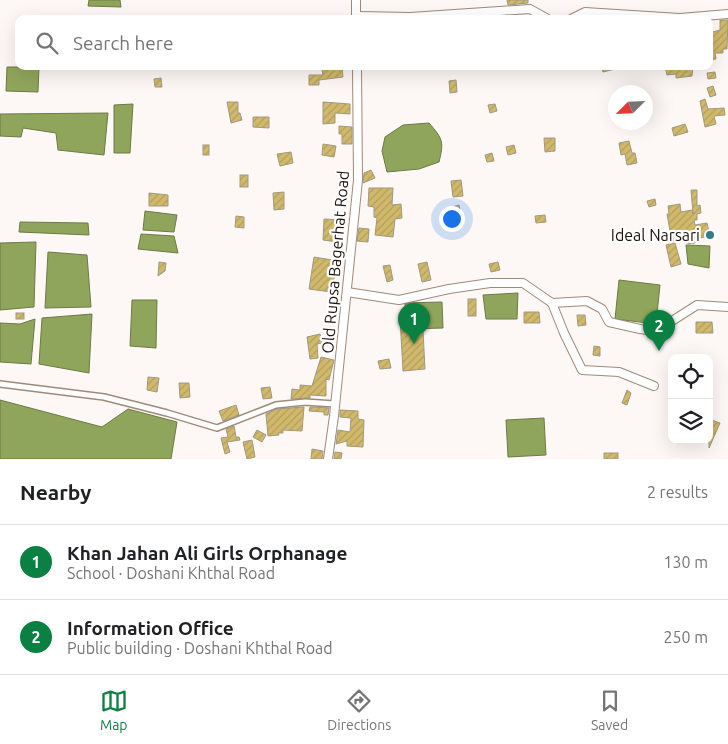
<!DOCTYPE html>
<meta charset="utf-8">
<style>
:root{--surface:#fff;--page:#f6f6f6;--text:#202124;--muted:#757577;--line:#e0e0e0;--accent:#0b8043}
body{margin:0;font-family:Ubuntu,sans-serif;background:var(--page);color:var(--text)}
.controls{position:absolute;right:15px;bottom:15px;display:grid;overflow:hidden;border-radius:10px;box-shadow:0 5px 20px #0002}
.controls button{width:45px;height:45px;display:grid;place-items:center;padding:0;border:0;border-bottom:1px solid var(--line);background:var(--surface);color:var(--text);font:25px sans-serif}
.compass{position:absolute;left:608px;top:85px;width:45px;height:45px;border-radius:50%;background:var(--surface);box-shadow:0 5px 20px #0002;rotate:246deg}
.you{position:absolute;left:451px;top:218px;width:18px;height:18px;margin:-12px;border:4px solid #fff;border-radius:50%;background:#1a73e8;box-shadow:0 0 0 8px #1a73e833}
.badge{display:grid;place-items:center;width:32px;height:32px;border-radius:50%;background:var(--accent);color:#fff;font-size:16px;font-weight:700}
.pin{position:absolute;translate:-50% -41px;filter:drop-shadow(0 1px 2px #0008)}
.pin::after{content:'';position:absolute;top:26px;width:18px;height:15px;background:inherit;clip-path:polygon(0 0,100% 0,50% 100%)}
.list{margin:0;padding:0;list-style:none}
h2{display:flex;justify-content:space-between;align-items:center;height:65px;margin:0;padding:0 20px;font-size:21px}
h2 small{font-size:16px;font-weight:400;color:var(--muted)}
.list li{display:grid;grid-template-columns:32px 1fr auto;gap:15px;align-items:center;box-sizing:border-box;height:75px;padding:0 20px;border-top:1px solid var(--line)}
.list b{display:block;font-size:19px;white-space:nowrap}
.list p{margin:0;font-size:16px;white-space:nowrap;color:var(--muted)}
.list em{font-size:16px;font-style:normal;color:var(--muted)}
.icon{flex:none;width:28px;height:28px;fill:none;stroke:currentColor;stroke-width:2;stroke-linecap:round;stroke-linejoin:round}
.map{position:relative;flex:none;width:728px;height:459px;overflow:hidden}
.search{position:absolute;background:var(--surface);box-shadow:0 5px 20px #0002;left:15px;right:15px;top:15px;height:55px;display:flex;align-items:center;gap:12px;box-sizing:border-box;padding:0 18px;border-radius:10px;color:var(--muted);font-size:19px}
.sheet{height:215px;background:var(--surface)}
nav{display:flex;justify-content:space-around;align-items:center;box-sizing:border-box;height:70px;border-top:1px solid var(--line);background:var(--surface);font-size:14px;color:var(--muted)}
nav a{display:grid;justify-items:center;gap:2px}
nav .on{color:var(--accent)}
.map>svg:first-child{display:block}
.water{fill:#90a55c;stroke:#6d7a45}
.building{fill:url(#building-hatch);stroke:#a09981}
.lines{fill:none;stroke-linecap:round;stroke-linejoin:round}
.street-casing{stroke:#9e8a79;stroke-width:8}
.secondary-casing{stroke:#9e8a79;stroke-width:10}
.street{stroke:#fff;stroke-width:5}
.secondary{stroke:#fff;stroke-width:8}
.poi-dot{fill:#367b88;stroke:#fff;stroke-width:2}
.labels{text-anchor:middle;stroke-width:4.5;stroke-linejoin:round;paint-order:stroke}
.poi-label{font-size:16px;fill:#1c150e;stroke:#fff;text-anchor:end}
.street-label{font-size:16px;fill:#1c150e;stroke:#fff}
</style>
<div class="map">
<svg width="728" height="459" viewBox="0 0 728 459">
<defs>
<pattern id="building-hatch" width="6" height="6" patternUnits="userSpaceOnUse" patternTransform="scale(1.25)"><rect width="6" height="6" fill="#d1b96b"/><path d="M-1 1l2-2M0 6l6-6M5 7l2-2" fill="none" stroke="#b39e5c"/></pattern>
</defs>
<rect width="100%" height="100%" fill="#fdf8f5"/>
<g class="water">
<path d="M 89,0 L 120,0 L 121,7 L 88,6 Z"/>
<path d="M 512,14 L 518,19 L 449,19 L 450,17 Z"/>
<path d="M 7,67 L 39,67 L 38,92 L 6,91 Z"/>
<path d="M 133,104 L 130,153 L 114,153 L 114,105 Z"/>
<path d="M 108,113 L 104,155 L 58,150 L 56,133 L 23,128 L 21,137 L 0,136 L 0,114 Z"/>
<path d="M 429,123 C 443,139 444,142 439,162 L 419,169 L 387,172 L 382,151 L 385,137 L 403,125 Z"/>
<path d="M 145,211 L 177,215 L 174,232 L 143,230 Z"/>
<path d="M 20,222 L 88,223 L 89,235 L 19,232 Z"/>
<path d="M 141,234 L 174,236 L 178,253 L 138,249 Z"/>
<path d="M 36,242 L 34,307 L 0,310 L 0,243 Z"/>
<path d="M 686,245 L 710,246 L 709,268 L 688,264 Z"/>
<path d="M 48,252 L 87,255 L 91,307 L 45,308 Z"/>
<path d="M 619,280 L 660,285 L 656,324 L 615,319 Z"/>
<path d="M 518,293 L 517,319 L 486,319 L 483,295 Z"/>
<path d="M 132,300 L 157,300 L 156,348 L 130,346 Z"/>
<path d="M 442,302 L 443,328 L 406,329 L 405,303 Z"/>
<path d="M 92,314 L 89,373 L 39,364 L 42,318 Z"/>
<path d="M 35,319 L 31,364 L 0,362 L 0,323 L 20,324 Z"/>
<path d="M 0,400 L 102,427 L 128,409 L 177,422 L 171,459 L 0,459 Z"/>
<path d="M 544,418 L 546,455 L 508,457 L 506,420 Z"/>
</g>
<g class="building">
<path d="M 507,0 L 528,0 L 528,3 L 508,5 Z"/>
<path d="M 720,20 L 728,20 L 727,49 L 723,49 L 723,53 L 715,53 L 716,59 L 709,60 L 709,33 L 720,30 Z"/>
<path d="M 601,66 L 619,66 L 619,68 L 603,72 Z"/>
<path d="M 665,66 L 693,66 L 692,76 L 676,78 L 676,74 L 667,75 Z"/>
<path d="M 342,68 L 343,77 L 319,80 L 319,85 L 309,85 L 309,75 L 323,75 L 322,70 Z"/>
<path d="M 715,72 L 716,78 L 708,79 L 707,73 Z"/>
<path d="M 161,78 L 162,87 L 155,87 L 154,79 Z"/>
<path d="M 456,80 L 457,92 L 450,93 L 449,81 Z"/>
<path d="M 713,86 L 716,95 L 710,97 L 707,88 Z"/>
<path d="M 705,99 L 708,109 L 724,108 L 725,115 L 714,116 L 716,124 L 705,127 L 700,101 Z"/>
<path d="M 227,102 L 238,102 L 238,113 L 240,113 L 242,120 L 231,123 Z"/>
<path d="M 323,102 L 350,104 L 350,114 L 335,113 L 335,123 L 323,124 Z"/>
<path d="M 495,104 L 497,111 L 490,113 L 488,105 Z"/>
<path d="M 253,117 L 269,117 L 269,128 L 253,127 Z"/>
<path d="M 685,124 L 688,132 L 674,136 L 672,128 Z"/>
<path d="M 339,126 L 352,127 L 352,144 L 342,144 L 342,134 L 339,134 Z"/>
<path d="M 544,138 L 555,138 L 555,151 L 545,152 Z"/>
<path d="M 629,141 L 632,153 L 635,153 L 637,163 L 627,165 L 625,154 L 621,155 L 619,143 Z"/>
<path d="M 323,144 L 336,146 L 334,157 L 322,155 Z"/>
<rect x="203" y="145" width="6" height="10"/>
<path d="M 514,145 L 516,153 L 508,155 L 506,147 Z"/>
<path d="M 291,152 L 293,163 L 280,166 L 277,154 Z"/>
<path d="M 492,153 L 494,161 L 487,162 L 485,155 Z"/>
<path d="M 371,170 L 375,178 L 363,183 L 364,173 Z"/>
<rect x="240" y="175" width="8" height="12"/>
<path d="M 461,180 L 463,196 L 453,197 L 451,181 Z"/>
<path d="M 369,188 L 393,188 L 392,205 L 401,204 L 402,218 L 395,219 L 393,237 L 375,235 L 377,218 L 374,217 L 374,207 L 368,206 Z"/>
<path d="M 691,190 L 697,190 L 697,206 L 700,205 L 701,213 L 697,214 L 697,220 L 694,220 L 695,225 L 707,223 L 710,236 L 694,239 L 695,243 L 688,244 L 687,239 L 672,242 L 667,214 L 669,214 L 668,206 L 680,204 L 681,212 L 692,210 L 693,214 Z"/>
<path d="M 284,192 L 284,209 L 274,210 L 273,193 Z"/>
<path d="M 149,193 L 168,195 L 168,206 L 149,206 Z"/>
<path d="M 655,199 L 656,205 L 649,207 L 647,201 Z"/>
<path d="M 459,205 L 462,220 L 456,221 L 452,207 Z"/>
<path d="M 545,215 L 546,222 L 536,223 L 535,216 Z"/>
<path d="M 236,216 L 244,217 L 244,228 L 235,227 Z"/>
<path d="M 324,219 L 342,220 L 337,242 L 323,240 Z"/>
<path d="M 359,228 L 369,229 L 368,242 L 357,241 Z"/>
<path d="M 675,243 L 681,264 L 671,267 L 666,245 Z"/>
<path d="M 314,257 L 338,261 L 331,292 L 309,289 Z"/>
<path d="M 159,262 L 166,263 L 165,271 L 158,276 Z"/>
<path d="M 427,262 L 431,280 L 422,282 L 418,264 Z"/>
<path d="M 498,262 L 500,270 L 491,272 L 489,264 Z"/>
<path d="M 390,265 L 393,280 L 387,282 L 383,266 Z"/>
<rect x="468" y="299" width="8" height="17"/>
<path d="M 524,312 L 539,312 L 540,323 L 524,323 Z"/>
<rect x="16" y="313" width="8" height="6"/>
<path d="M 577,315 L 585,315 L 586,325 L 578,326 Z"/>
<path d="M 415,317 L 415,320 L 419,320 L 420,331 L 423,331 L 425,369 L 403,371 L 400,318 Z"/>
<path d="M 696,322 L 712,322 L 713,333 L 696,333 Z"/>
<path d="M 320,334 L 322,343 L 317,344 L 318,358 L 310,359 L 307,337 Z"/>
<path d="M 594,346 L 600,347 L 600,356 L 593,355 Z"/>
<path d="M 321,357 L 334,360 L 329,380 L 326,379 L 326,396 L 310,395 L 310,398 L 291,399 L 292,389 L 300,390 L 300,385 L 312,386 Z"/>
<path d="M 389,359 L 391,368 L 380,369 L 378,361 Z"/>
<path d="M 148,377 L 159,378 L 157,392 L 147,390 Z"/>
<path d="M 179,383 L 189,383 L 190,397 L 180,398 Z"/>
<path d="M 270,387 L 272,398 L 263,399 L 261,388 Z"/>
<path d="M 627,390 L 631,393 L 627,405 L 622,403 Z"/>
<path d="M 236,405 L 239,415 L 223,421 L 219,411 Z"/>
<path d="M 304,407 L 302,431 L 283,430 L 283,433 L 278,433 L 279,435 L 268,436 L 266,414 L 277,409 Z"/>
<path d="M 310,407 L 329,408 L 328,415 L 324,415 L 324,412 L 309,411 Z"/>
<path d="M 340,410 L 358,411 L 358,419 L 364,420 L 363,447 L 347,446 L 347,441 L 336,444 L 338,430 L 350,432 L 351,418 L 340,417 Z"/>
<path d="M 709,419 L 720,423 L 709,448 Z"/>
<path d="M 234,426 L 236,437 L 239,437 L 240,440 L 227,442 L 230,452 L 225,454 L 221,438 L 228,437 L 226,429 Z"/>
<path d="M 257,430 L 266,435 L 262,442 L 253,437 Z"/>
<path d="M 252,440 L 255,457 L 247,459 L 243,442 Z"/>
<path d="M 312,449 L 323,451 L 322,459 L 311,459 Z"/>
<path d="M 335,452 L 342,453 L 341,459 L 334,459 Z"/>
<rect x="604" y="453" width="14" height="6"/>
</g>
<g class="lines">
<defs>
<path id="street" d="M 0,384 L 104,397 L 167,413 L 217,428 L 276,405 L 305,402 L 335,404"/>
<g id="secondary">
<path d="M 356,0 L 356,19"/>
<path d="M 358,16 L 410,17 L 530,9 L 548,19"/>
<path d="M 571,19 L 585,12 L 680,18 L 728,14"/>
<path d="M 347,292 L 399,300 L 449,289 L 490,283 L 523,283 L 552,303 L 587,301 L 602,309 L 609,322 L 640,329 L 662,332 L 672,321 L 697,305 L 728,307"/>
<path d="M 552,303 L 564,333 L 582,370 L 619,372 L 654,386"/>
<path d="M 328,459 L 334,416 L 358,180 L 357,66"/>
</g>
</defs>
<use href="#street" class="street-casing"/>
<use href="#secondary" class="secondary-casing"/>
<use href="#street" class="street"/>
<use href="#secondary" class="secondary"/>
</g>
<circle class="poi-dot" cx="710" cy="235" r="5"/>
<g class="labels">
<g class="poi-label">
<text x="700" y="241">Ideal Narsari</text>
</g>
<g class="street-label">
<text transform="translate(335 262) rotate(-85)" y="6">Old Rupsa Bagerhat Road</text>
</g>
</g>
</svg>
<div class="controls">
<button><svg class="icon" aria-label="locate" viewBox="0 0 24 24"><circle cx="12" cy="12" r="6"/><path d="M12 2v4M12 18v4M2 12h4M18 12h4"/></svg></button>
<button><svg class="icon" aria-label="layers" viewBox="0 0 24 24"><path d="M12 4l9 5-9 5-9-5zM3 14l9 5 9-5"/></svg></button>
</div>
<svg class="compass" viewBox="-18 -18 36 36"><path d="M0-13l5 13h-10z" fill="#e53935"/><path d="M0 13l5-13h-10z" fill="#757577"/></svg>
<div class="you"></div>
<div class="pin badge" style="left:414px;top:344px">1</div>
<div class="pin badge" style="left:659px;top:351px">2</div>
<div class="search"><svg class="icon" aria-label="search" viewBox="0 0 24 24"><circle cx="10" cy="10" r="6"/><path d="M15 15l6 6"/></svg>Search here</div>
</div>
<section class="sheet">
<h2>Nearby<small>2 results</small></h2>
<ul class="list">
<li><span class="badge">1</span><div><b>Khan Jahan Ali Girls Orphanage</b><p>School · Doshani Khthal Road</p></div><em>130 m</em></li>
<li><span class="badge">2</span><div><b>Information Office</b><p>Public building · Doshani Khthal Road</p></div><em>250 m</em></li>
</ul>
</section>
<nav>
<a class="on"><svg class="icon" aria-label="map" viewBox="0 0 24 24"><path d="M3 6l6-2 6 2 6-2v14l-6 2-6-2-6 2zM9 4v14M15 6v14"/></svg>Map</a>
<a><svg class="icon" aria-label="directions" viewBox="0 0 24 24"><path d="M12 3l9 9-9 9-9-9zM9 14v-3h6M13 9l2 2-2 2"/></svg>Directions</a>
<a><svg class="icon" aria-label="saved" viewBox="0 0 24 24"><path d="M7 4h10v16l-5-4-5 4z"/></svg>Saved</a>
</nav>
